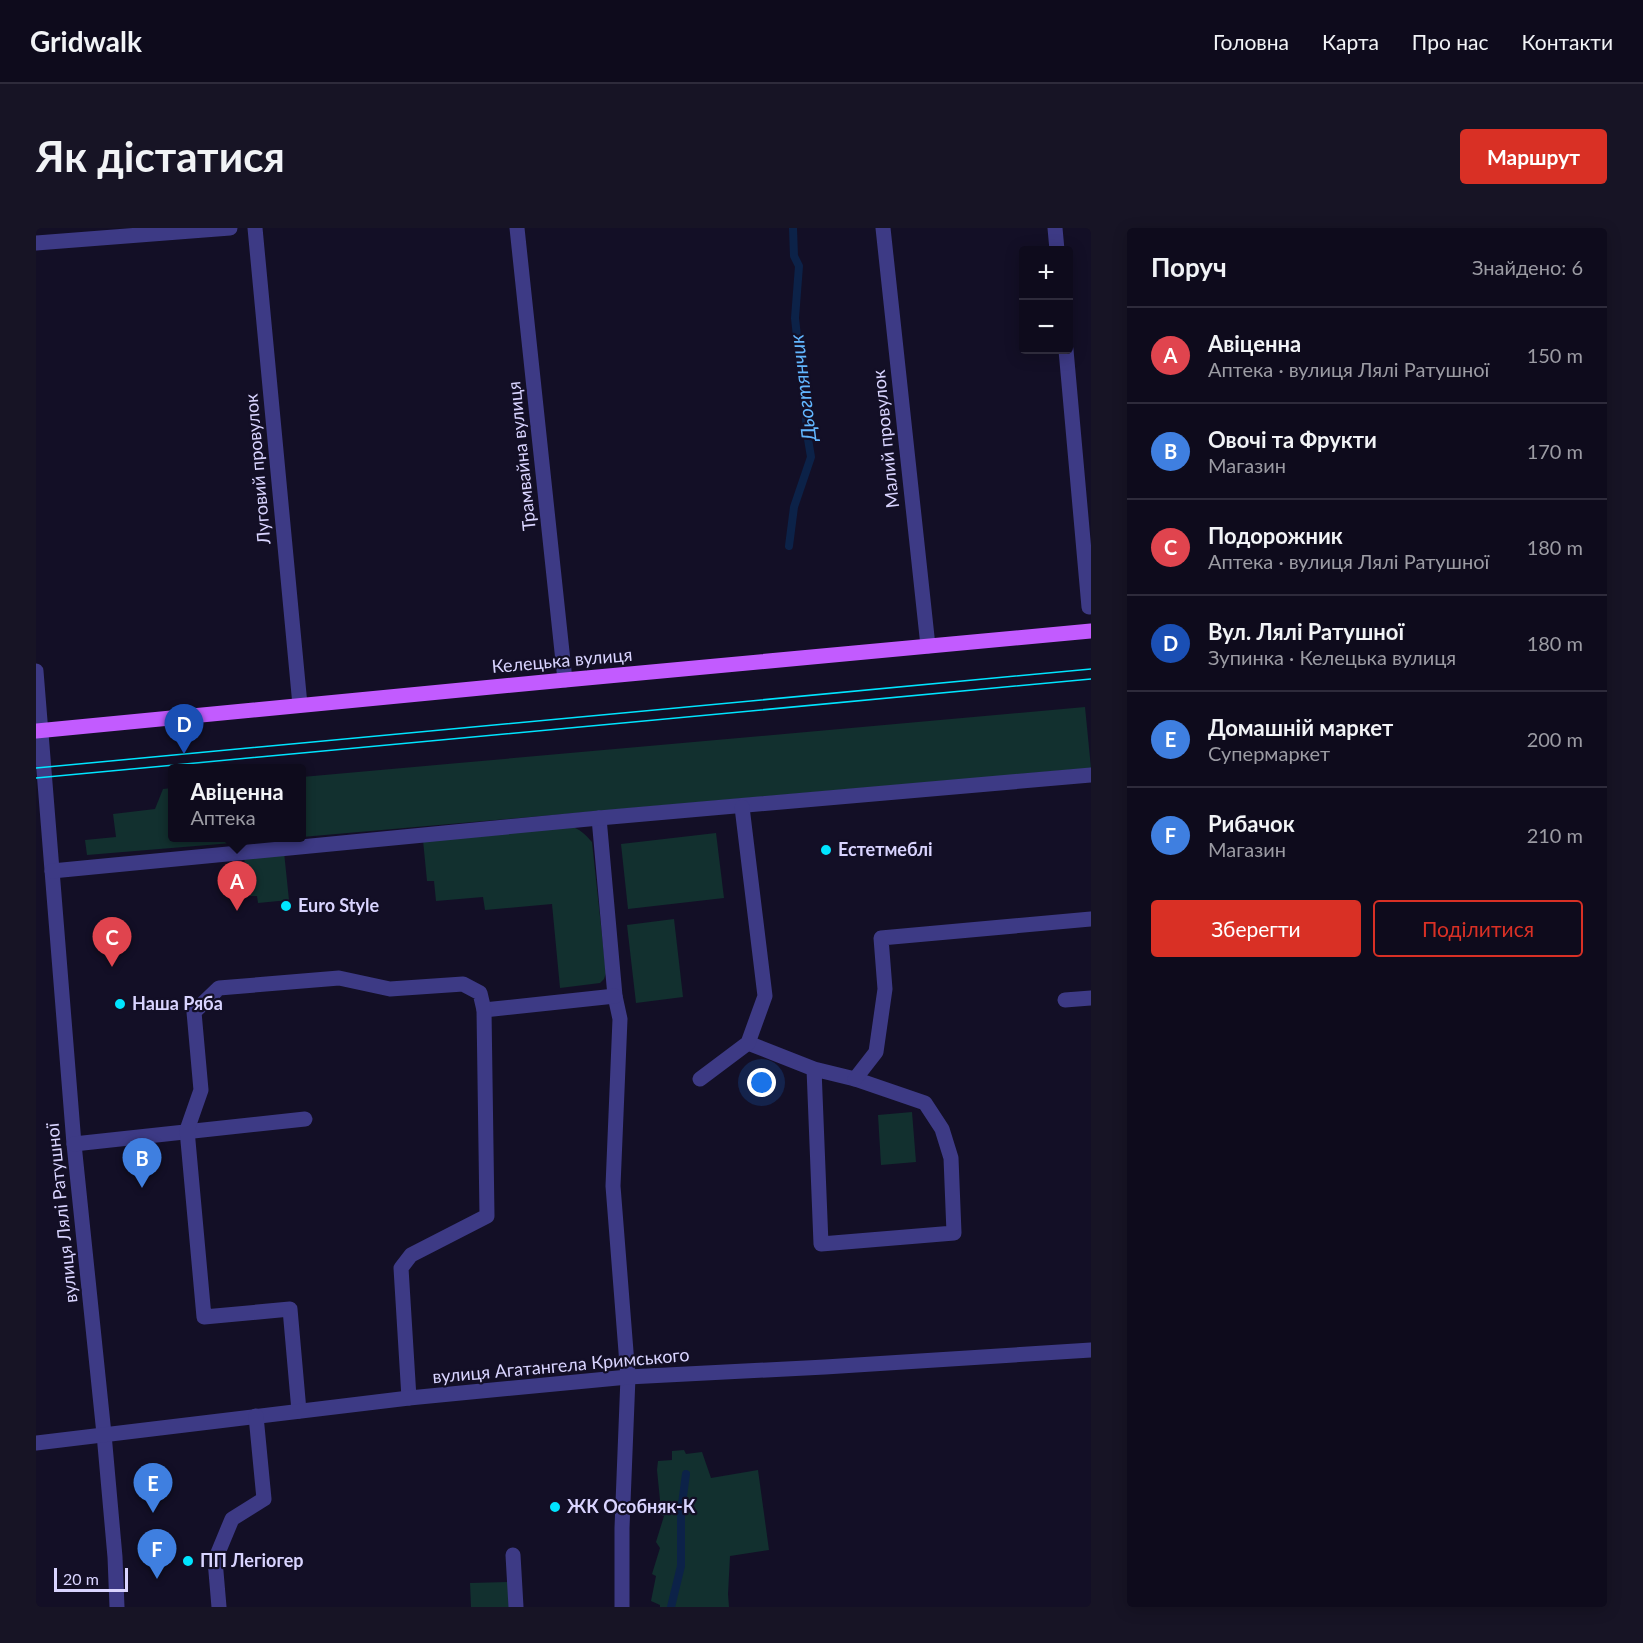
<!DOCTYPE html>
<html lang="uk">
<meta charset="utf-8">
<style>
:root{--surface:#0e0b1c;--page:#171425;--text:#f1f3f6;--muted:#9b9ba3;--line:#2e2b3b;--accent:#d93025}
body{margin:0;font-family:Lato,sans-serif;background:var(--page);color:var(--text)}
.controls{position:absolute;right:18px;top:18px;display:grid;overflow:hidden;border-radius:6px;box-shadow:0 3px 15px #0003}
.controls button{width:54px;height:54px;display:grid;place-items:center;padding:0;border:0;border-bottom:2px solid var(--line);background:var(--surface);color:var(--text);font:30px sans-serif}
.scale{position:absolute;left:18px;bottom:15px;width:74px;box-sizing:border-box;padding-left:6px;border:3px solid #d9d4ff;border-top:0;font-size:16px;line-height:21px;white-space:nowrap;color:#d9d4ff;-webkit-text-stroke:4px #130f26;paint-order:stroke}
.you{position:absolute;left:726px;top:855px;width:21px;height:21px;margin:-15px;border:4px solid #fff;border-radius:50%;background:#1a73e8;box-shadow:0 0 0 9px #1a73e833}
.badge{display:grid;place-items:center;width:39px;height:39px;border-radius:50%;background:var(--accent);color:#fff;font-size:20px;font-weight:700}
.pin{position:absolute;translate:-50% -50px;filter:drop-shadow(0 2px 3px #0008)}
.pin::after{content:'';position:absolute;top:32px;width:21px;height:18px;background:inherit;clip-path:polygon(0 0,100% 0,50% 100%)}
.popup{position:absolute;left:132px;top:536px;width:138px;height:78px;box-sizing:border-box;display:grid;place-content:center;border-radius:6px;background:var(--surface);filter:drop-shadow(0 2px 4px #0005);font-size:20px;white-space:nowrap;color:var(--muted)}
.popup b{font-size:22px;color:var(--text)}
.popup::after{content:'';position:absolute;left:50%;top:100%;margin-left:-12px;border:12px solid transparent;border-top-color:var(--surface)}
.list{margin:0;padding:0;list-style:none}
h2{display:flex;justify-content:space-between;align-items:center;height:78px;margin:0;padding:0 24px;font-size:26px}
h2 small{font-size:20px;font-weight:400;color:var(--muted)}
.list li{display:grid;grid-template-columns:39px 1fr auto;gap:18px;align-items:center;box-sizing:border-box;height:96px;padding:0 24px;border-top:2px solid var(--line)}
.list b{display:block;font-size:22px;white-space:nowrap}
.list p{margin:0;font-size:20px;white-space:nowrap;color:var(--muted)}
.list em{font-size:20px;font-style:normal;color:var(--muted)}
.actions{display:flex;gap:12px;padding:18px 24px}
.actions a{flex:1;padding:14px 0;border:2px solid var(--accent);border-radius:6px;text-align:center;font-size:21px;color:var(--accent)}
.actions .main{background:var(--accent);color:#fff}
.map{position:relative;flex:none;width:1055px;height:1379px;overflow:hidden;border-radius:6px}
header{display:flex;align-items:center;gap:36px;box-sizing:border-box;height:84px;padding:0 30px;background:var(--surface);border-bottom:2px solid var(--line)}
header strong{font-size:28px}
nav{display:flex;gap:33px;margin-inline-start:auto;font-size:21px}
.intro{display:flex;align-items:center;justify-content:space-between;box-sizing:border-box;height:144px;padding:0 36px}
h1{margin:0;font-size:42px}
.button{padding:15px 27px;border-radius:6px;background:var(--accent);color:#fff;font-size:21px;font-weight:700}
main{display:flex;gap:36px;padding:0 36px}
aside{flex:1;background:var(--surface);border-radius:6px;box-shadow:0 3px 15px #0003}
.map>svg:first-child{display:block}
.green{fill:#12302f}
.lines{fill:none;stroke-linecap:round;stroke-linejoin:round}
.stream{stroke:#0c2248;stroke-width:8}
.minor{stroke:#3d3a85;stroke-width:15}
.major{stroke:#c25bff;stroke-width:15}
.tram{stroke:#00e5ff;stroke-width:1.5}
.poi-dot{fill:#00e5ff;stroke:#130f26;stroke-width:2}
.labels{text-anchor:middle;stroke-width:4.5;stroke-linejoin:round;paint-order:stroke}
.street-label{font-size:18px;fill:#d9d4ff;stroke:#130f26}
.poi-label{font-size:18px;font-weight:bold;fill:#d9d4ff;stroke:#130f26;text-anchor:start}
.water-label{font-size:20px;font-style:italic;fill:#62b6ff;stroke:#130f26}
</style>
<header>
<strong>Gridwalk</strong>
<nav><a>Головна</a><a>Карта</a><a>Про нас</a><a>Контакти</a></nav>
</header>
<div class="intro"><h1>Як дістатися</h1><a class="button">Маршрут</a></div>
<main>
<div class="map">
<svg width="1055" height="1379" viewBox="0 0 1055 1379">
<rect width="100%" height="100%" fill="#130f26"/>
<g class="green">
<path d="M 1049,479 L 1055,540 L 266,609 L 266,549 Z"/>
<path d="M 136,560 L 136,610 L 256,610 L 51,627 L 49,612 L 80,609 L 77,586 L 119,581 L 127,561 Z"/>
<path d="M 534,598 C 544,601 549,606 556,614 L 570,745 L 568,751 L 564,755 L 524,760 L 516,676 L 449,682 L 447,669 L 400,673 L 398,653 L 391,653 L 387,612 Z"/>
<path d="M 680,605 L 688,670 L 592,681 L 585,616 Z"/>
<path d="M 248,624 L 253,672 L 222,675 L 221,668 L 212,668 L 208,627 Z"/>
<path d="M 638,691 L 647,769 L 600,775 L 591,697 Z"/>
<path d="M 876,884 L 880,934 L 845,937 L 842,887 Z"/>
<path d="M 648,1222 L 650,1226 L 666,1224 L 675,1250 L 722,1242 L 733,1322 L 694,1328 L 692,1366 L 693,1379 L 624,1379 L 624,1377 L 615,1373 L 620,1348 L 616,1346 L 624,1320 L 620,1314 L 628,1288 L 620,1285 L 624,1272 L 621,1242 L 622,1233 L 636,1232 L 636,1223 Z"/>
<path d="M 472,1354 L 473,1379 L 435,1379 L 434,1355 Z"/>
</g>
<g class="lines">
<g class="stream">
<path d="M 753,318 L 758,279 L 775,229 L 771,205 L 767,141 L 762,118 L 759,90 L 763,38 L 758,28 L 757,0"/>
<path d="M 635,1379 L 645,1338 L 645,1283 L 650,1246"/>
</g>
<g class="minor">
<path d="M 219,0 L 264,477"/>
<path d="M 481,0 L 529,452"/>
<path d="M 847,0 L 892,418"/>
<path d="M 1019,0 L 1021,22"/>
<path d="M 0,15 L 194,0"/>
<path d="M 1030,122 L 1053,379"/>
<path d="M 0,443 L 38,916 L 68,1206 L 79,1329 L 81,1379"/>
<path d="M 563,590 L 579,768 L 584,791 L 577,958 L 592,1149 L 586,1300 L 586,1379"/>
<path d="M 16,643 L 563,590 L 1055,547"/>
<path d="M 1029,772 L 1055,770"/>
<path d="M 448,782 L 579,768"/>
<path d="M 712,815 L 778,841 L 819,851 L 889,875 L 906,901 L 915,930 L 918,1005 L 785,1016 L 778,841"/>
<path d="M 664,851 L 712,815 L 729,768 L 706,579"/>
<path d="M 819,851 L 840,824 L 849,761 L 845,710 L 1055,691"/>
<path d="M 38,916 L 269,891"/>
<path d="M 263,1183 L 254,1081 L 168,1089 L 151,902 L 165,862 L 158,784 L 183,760 L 303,750 L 354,761 L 427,756 L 444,765 L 448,782 L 451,988 L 375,1027 L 365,1040 L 373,1170"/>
<path d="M 0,1215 L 373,1170 L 592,1149 L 789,1139 L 1055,1122"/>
<path d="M 477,1327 L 480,1379"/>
<path d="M 183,1379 L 179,1332 L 196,1291 L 228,1271 L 220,1188"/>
</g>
<path class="major" d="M 0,503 L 529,452 L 1055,403"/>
<g class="tram">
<path d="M 0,540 L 1055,441"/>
<path d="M 0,550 L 1055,451"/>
</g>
</g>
<g class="poi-dot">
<circle cx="790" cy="622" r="6"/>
<circle cx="250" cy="678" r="6"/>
<circle cx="84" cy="776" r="6"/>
<circle cx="519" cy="1279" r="6"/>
<circle cx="152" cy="1333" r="6"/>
</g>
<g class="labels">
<g class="street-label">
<text transform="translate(850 211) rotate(-96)" y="6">Малий провулок</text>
<text transform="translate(486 228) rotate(-96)" y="6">Трамвайна вулиця</text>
<text transform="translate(222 241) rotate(-95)" y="6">Луговий провулок</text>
<text transform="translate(526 433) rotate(-5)" y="6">Келецька вулиця</text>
<text transform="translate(26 985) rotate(-96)" y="6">вулиця Лялі Ратушної</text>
<text transform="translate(525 1138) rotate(-5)" y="6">вулиця Агатангела Кримського</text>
</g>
<g class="poi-label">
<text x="802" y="628">Естетмеблі</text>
<text x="262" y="684">Euro Style</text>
<text x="96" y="782">Наша Ряба</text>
<text x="531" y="1285">ЖК Особняк-К</text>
<text x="164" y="1339">ПП Легіогер</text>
</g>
<g class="water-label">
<text transform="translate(767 160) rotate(-97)" y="7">Дьогтянчик</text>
</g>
</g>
</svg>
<div class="controls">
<button>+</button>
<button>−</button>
</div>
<div class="scale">20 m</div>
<div class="you"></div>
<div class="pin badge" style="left:201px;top:683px;background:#e0444e">A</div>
<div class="popup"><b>Авіценна</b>Аптека</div>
<div class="pin badge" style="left:106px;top:960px;background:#3f7fe0">B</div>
<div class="pin badge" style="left:76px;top:739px;background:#e0444e">C</div>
<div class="pin badge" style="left:148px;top:526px;background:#1a4fb4">D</div>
<div class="pin badge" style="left:117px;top:1285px;background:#3f7fe0">E</div>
<div class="pin badge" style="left:121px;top:1351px;background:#3f7fe0">F</div>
</div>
<aside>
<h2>Поруч<small>Знайдено: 6</small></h2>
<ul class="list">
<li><span class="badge" style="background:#e0444e">A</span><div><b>Авіценна</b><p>Аптека · вулиця Лялі Ратушної</p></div><em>150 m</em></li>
<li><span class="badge" style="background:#3f7fe0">B</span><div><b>Овочі та Фрукти</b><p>Магазин</p></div><em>170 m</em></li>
<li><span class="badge" style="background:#e0444e">C</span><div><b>Подорожник</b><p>Аптека · вулиця Лялі Ратушної</p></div><em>180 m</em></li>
<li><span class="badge" style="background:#1a4fb4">D</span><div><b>Вул. Лялі Ратушної</b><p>Зупинка · Келецька вулиця</p></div><em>180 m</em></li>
<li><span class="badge" style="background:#3f7fe0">E</span><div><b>Домашній маркет</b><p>Супермаркет</p></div><em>200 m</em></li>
<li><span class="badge" style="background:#3f7fe0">F</span><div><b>Рибачок</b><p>Магазин</p></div><em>210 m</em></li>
</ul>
<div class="actions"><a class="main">Зберегти</a><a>Поділитися</a></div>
</aside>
</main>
